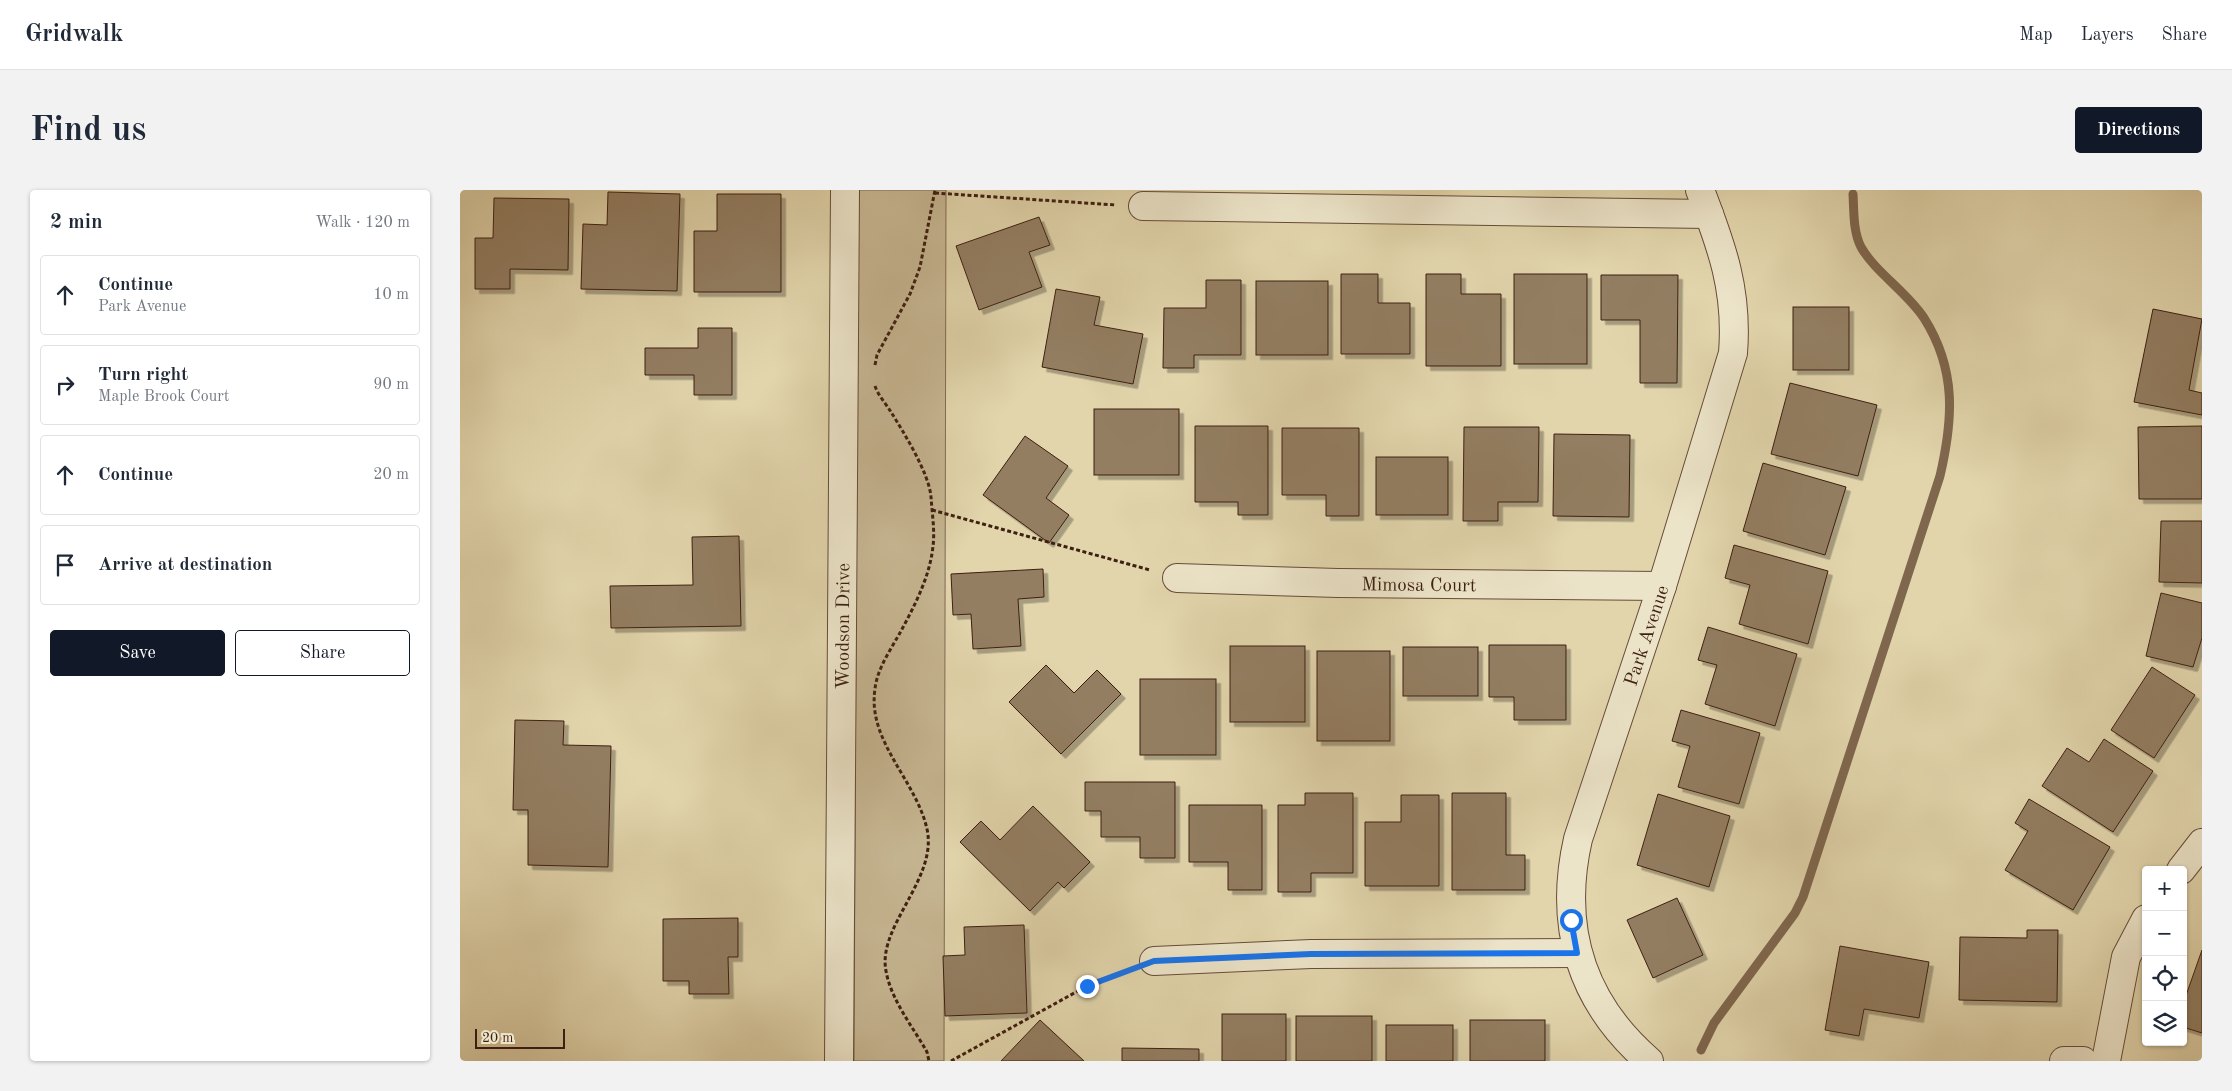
<!DOCTYPE html>
<meta charset="utf-8">
<style>
:root{--surface:#fff;--page:#f2f2f3;--text:#1f2937;--muted:#747a83;--line:#e0e1e3;--accent:#111827}
body{margin:0;font-family:"Old Standard TT",serif;background:var(--page);color:var(--text)}
.controls{position:absolute;right:15px;bottom:15px;display:grid;overflow:hidden;border-radius:5px;box-shadow:0 1px 4px #0004}
.controls button{width:45px;height:45px;display:grid;place-items:center;padding:0;border:0;border-bottom:1px solid var(--line);background:var(--surface);color:var(--text);font:25px sans-serif}
.scale{position:absolute;left:15px;bottom:12px;width:90px;box-sizing:border-box;padding-left:5px;border:2px solid #3e1f11;border-top:0;font-size:14px;line-height:18px;white-space:nowrap;color:#3e1f11;-webkit-text-stroke:4px #ece4c9;paint-order:stroke}
.stop{position:absolute;width:15px;height:15px;margin:-11px;border:4px solid #1a73e8;border-radius:50%;background:#fff}
.stop.end{background:#1a73e8;border-color:#fff;box-shadow:0 1px 5px #0008}
.list{margin:0;padding:0;list-style:none}
h2{display:flex;justify-content:space-between;align-items:center;height:65px;margin:0;padding:0 20px;font-size:21px}
h2 small{font-size:16px;font-weight:400;color:var(--muted)}
.list li{display:grid;grid-template-columns:32px 1fr auto;gap:15px;align-items:center;box-sizing:border-box;height:80px;margin:0 10px 10px;padding:0 10px;border:1px solid var(--line);border-radius:5px}
.list b{display:block;font-size:19px;white-space:nowrap}
.list p{margin:0;font-size:16px;white-space:nowrap;color:var(--muted)}
.list em{font-size:16px;font-style:normal;color:var(--muted)}
.actions{display:flex;gap:10px;padding:15px 20px}
.actions a{flex:1;padding:11px 0;border:1px solid var(--accent);border-radius:5px;text-align:center;font-size:18px;color:var(--accent)}
.actions .main{background:var(--accent);color:#fff}
.icon{flex:none;width:28px;height:28px;fill:none;stroke:currentColor;stroke-width:2;stroke-linecap:round;stroke-linejoin:round}
.map{position:relative;flex:none;width:1742px;height:871px;overflow:hidden;border-radius:5px}
header{display:flex;align-items:center;gap:30px;box-sizing:border-box;height:70px;padding:0 25px;background:var(--surface);border-bottom:1px solid var(--line)}
header strong{font-size:24px}
nav{display:flex;gap:28px;margin-inline-start:auto;font-size:18px}
.intro{display:flex;align-items:center;justify-content:space-between;box-sizing:border-box;height:120px;padding:0 30px}
h1{margin:0;font-size:35px}
.button{padding:12px 22px;border-radius:5px;background:var(--accent);color:#fff;font-size:18px;font-weight:700}
main{display:flex;gap:30px;padding:0 30px}
aside{flex:1;background:var(--surface);border-radius:5px;box-shadow:0 1px 4px #0004}
.map>svg:first-child{display:block}
.green{fill:#c6b692;stroke:#826a52}
.lines{fill:none;stroke-linecap:round;stroke-linejoin:round}
.stream{stroke:#7f674e;stroke-width:9}
.building{fill:#937e62;stroke:#3e1f11;filter:url(#shadow)}
.street-casing{stroke:#674c38;stroke-width:30}
.path{stroke:#3e1f11;stroke-width:3;stroke-dasharray:4 2.5;stroke-linecap:butt}
.street{stroke:#ece4c9;stroke-width:28}
.route{stroke:#1a73e8;stroke-width:6}
.labels{text-anchor:middle;stroke-width:4.5;stroke-linejoin:round;paint-order:stroke}
.street-label{font-size:19px;fill:#3e1f11;stroke:#ece4c9}
</style>
<header>
<strong>Gridwalk</strong>
<nav><a>Map</a><a>Layers</a><a>Share</a></nav>
</header>
<div class="intro"><h1>Find us</h1><a class="button">Directions</a></div>
<main>
<aside>
<h2>2 min<small>Walk · 120 m</small></h2>
<ul class="list">
<li><svg class="icon" aria-label="ahead" viewBox="0 0 24 24"><path d="M12 20V5M6 11l6-6 6 6"/></svg><div><b>Continue</b><p>Park Avenue</p></div><em>10 m</em></li>
<li><svg class="icon" aria-label="right" viewBox="0 0 24 24"><path d="M7 20v-9h11M14 6l5 5-5 5"/></svg><div><b>Turn right</b><p>Maple Brook Court</p></div><em>90 m</em></li>
<li><svg class="icon" aria-label="ahead" viewBox="0 0 24 24"><path d="M12 20V5M6 11l6-6 6 6"/></svg><div><b>Continue</b></div><em>20 m</em></li>
<li><svg class="icon" aria-label="arrive" viewBox="0 0 24 24"><path d="M6 21V4h12l-3 4 3 4H6"/></svg><div><b>Arrive at destination</b></div></li>
</ul>
<div class="actions"><a class="main">Save</a><a>Share</a></div>
</aside>
<div class="map">
<svg width="1742" height="871" viewBox="0 0 1742 871">
<defs>
<filter id="shadow"><feDropShadow dx="4.5" dy="4.5" stdDeviation="0" flood-color="#0004"/></filter>
</defs>
<rect width="100%" height="100%" fill="#e2d5ac"/>
<filter id="stains"><feTurbulence type="fractalNoise" baseFrequency=".004" numOctaves="4"/><feColorMatrix values="0 0 0 0 .2 0 0 0 0 .09 0 0 0 0 .02 0 0 0 .5 -.17"/></filter>
<radialGradient id="worn" r=".72"><stop offset=".6" stop-color="#630" stop-opacity="0"/><stop offset="1" stop-color="#630" stop-opacity=".3"/></radialGradient>
<path class="green" d="M 398,0 L 486,0 L 484,871 L 394,871 Z"/>
<g class="lines">
<path class="stream" d="M 1241,860 L 1254,833 L 1335,723 L 1343,707 L 1480,286 C 1493,230 1497,180 1464,128 C 1447,102 1415,82 1401,57 C 1393,42 1394,21 1393,4"/>
</g>
<g class="building">
<path d="M 148,2 L 220,4 L 217,101 L 121,99 L 123,34 L 147,35 Z"/>
<path d="M 257,4 L 321,4 L 321,102 L 234,102 L 234,41 L 257,41 Z"/>
<path d="M 34,8 L 109,9 L 108,80 L 50,79 L 50,99 L 15,99 L 15,48 L 33,48 Z"/>
<path d="M 579,27 L 590,55 L 569,62 L 582,97 L 519,120 L 496,56 Z"/>
<path d="M 881,84 L 918,84 L 918,113 L 950,113 L 950,164 L 881,164 Z"/>
<path d="M 966,84 L 1001,84 L 1001,104 L 1041,104 L 1041,176 L 966,176 Z"/>
<rect x="1054" y="84" width="73" height="90"/>
<path d="M 1141,85 L 1218,85 L 1217,193 L 1180,193 L 1180,130 L 1141,130 Z"/>
<path d="M 746,90 L 781,90 L 781,165 L 734,165 L 734,178 L 703,178 L 704,118 L 746,118 Z"/>
<rect x="796" y="91" width="72" height="74"/>
<path d="M 596,99 L 640,107 L 634,135 L 683,144 L 673,194 L 582,177 Z"/>
<rect x="1333" y="117" width="56" height="63"/>
<path d="M 1693,119 L 1742,129 L 1729,200 L 1742,203 L 1742,225 L 1674,212 Z"/>
<path d="M 238,138 L 272,138 L 272,205 L 234,205 L 234,185 L 185,185 L 185,158 L 238,158 Z"/>
<path d="M 1330,193 L 1417,215 L 1398,286 L 1311,264 Z"/>
<rect x="634" y="219" width="85" height="66"/>
<path d="M 735,236 L 808,236 L 808,325 L 778,325 L 778,312 L 735,312 Z"/>
<path d="M 1742,236 L 1742,309 L 1679,309 L 1678,237 Z"/>
<path d="M 1004,237 L 1079,237 L 1078,312 L 1038,312 L 1038,331 L 1003,331 Z"/>
<path d="M 822,238 L 899,238 L 899,326 L 866,326 L 866,305 L 822,305 Z"/>
<path d="M 1094,244 L 1170,245 L 1169,327 L 1093,326 Z"/>
<path d="M 565,246 L 608,276 L 586,308 L 609,325 L 589,353 L 523,305 Z"/>
<rect x="916" y="267" width="72" height="58"/>
<path d="M 1303,273 L 1386,297 L 1365,365 L 1283,341 Z"/>
<path d="M 1701,331 L 1742,331 L 1742,393 L 1699,392 Z"/>
<path d="M 279,346 L 281,436 L 151,438 L 150,396 L 233,395 L 232,347 Z"/>
<path d="M 1274,355 L 1368,381 L 1348,454 L 1279,434 L 1290,395 L 1265,388 Z"/>
<path d="M 583,379 L 584,407 L 558,409 L 561,456 L 513,459 L 511,424 L 493,425 L 491,384 Z"/>
<path d="M 1701,403 L 1742,413 L 1742,448 L 1733,477 L 1686,466 Z"/>
<path d="M 1248,437 L 1337,464 L 1315,536 L 1245,514 L 1257,475 L 1238,470 Z"/>
<path d="M 1029,455 L 1106,455 L 1106,530 L 1054,530 L 1054,507 L 1029,507 Z"/>
<rect x="770" y="456" width="75" height="76"/>
<rect x="943" y="457" width="75" height="49"/>
<rect x="857" y="461" width="73" height="90"/>
<path d="M 586,475 L 614,503 L 637,480 L 661,504 L 601,564 L 549,512 Z"/>
<path d="M 1692,477 L 1735,505 L 1694,568 L 1651,540 Z"/>
<rect x="680" y="489" width="76" height="76"/>
<path d="M 1221,520 L 1300,543 L 1279,614 L 1218,597 L 1230,556 L 1212,551 Z"/>
<path d="M 55,530 L 104,531 L 103,555 L 151,556 L 148,677 L 68,675 L 68,620 L 53,620 Z"/>
<path d="M 1644,549 L 1693,581 L 1653,642 L 1582,596 L 1607,558 L 1629,572 Z"/>
<path d="M 625,592 L 715,592 L 715,668 L 680,668 L 680,647 L 641,647 L 641,621 L 625,621 Z"/>
<path d="M 845,603 L 893,603 L 893,683 L 851,683 L 851,702 L 818,702 L 818,615 L 845,615 Z"/>
<path d="M 992,603 L 1046,603 L 1046,665 L 1065,665 L 1065,700 L 992,700 Z"/>
<path d="M 1198,604 L 1270,626 L 1249,697 L 1177,675 Z"/>
<path d="M 941,605 L 979,605 L 979,696 L 905,696 L 905,632 L 941,632 Z"/>
<path d="M 1569,609 L 1650,657 L 1613,720 L 1545,680 L 1568,641 L 1555,633 Z"/>
<path d="M 729,615 L 802,615 L 802,700 L 768,700 L 768,672 L 729,672 Z"/>
<path d="M 573,616 L 630,672 L 604,698 L 598,692 L 570,721 L 500,652 L 521,631 L 540,650 Z"/>
<path d="M 1217,708 L 1243,765 L 1193,788 L 1167,730 Z"/>
<path d="M 278,728 L 278,767 L 268,767 L 269,804 L 229,804 L 229,791 L 203,791 L 203,729 Z"/>
<path d="M 564,735 L 567,823 L 485,826 L 483,766 L 505,765 L 504,737 Z"/>
<path d="M 1567,740 L 1598,740 L 1597,812 L 1499,810 L 1500,747 L 1567,748 Z"/>
<path d="M 1380,756 L 1469,772 L 1459,828 L 1404,819 L 1399,846 L 1365,840 Z"/>
<path d="M 1742,760 L 1742,843 L 1723,837 L 1723,814 Z"/>
<rect x="762" y="824" width="64" height="47"/>
<rect x="836" y="826" width="76" height="45"/>
<path d="M 580,830 L 624,871 L 541,871 Z"/>
<rect x="1010" y="830" width="75" height="41"/>
<rect x="926" y="835" width="67" height="36"/>
<path d="M 662,858 L 739,859 L 739,871 L 662,871 Z"/>
</g>
<g class="lines">
<defs>
<g id="street">
<path d="M 683,16 L 1249,24"/>
<path id="s1" d="M 717,388 L 878,393 L 1202,396"/>
<path d="M 1721,680 L 1742,653"/>
<path d="M 694,771 L 851,764 L 1117,763"/>
<path id="s2" d="M 379,871 L 385,0"/>
<path id="s3" d="M 1189,871 C 1121,812 1098,737 1118,649 L 1202,396 L 1273,163 C 1278,101 1262,57 1240,0"/>
<path d="M 1604,871 L 1623,871"/>
<path d="M 1646,871 L 1666,767 L 1686,729"/>
</g>
</defs>
<use href="#street" class="street-casing"/>
<g class="path">
<path d="M 475,3 L 656,15"/>
<path d="M 415,175 L 417,165 L 450,104 L 460,77 L 475,0"/>
<path d="M 415,196 C 418,205 426,214 431,222 C 444,243 469,283 471,307 C 472,323 475,341 473,356 C 470,386 455,415 441,441 C 431,459 417,479 415,499 C 407,551 456,590 467,639 C 478,689 417,736 426,781 C 431,810 453,837 467,862 L 469,871"/>
<path d="M 472,320 L 690,380"/>
<path d="M 491,871 L 627,796 L 669,780"/>
</g>
<use href="#street" class="street"/>
</g>
<g class="lines">
<path class="route" d="M 627,796 L 694,771 L 851,764 L 1117,763 L 1111,730"/>
</g>
<g class="labels">
<g class="street-label">
<text dy="7" stroke="none"><textPath href="#s1" startOffset="242">Mimosa Court</textPath></text>
<text dy="7" stroke="none"><textPath href="#s2" startOffset="435">Woodson Drive</textPath></text>
<text dy="7" stroke="none"><textPath href="#s3" startOffset="461">Park Avenue</textPath></text>
</g>
</g>
<rect width="100%" height="100%" filter="url(#stains)"/>
<rect width="100%" height="100%" fill="url(#worn)"/>
</svg>
<div class="controls">
<button>+</button>
<button>−</button>
<button><svg class="icon" aria-label="locate" viewBox="0 0 24 24"><circle cx="12" cy="12" r="6"/><path d="M12 2v4M12 18v4M2 12h4M18 12h4"/></svg></button>
<button><svg class="icon" aria-label="layers" viewBox="0 0 24 24"><path d="M12 4l9 5-9 5-9-5zM3 14l9 5 9-5"/></svg></button>
</div>
<div class="scale">20 m</div>
<div class="stop" style="left:1111px;top:730px"></div>
<div class="stop end" style="left:627px;top:796px"></div>
</div>
</main>
